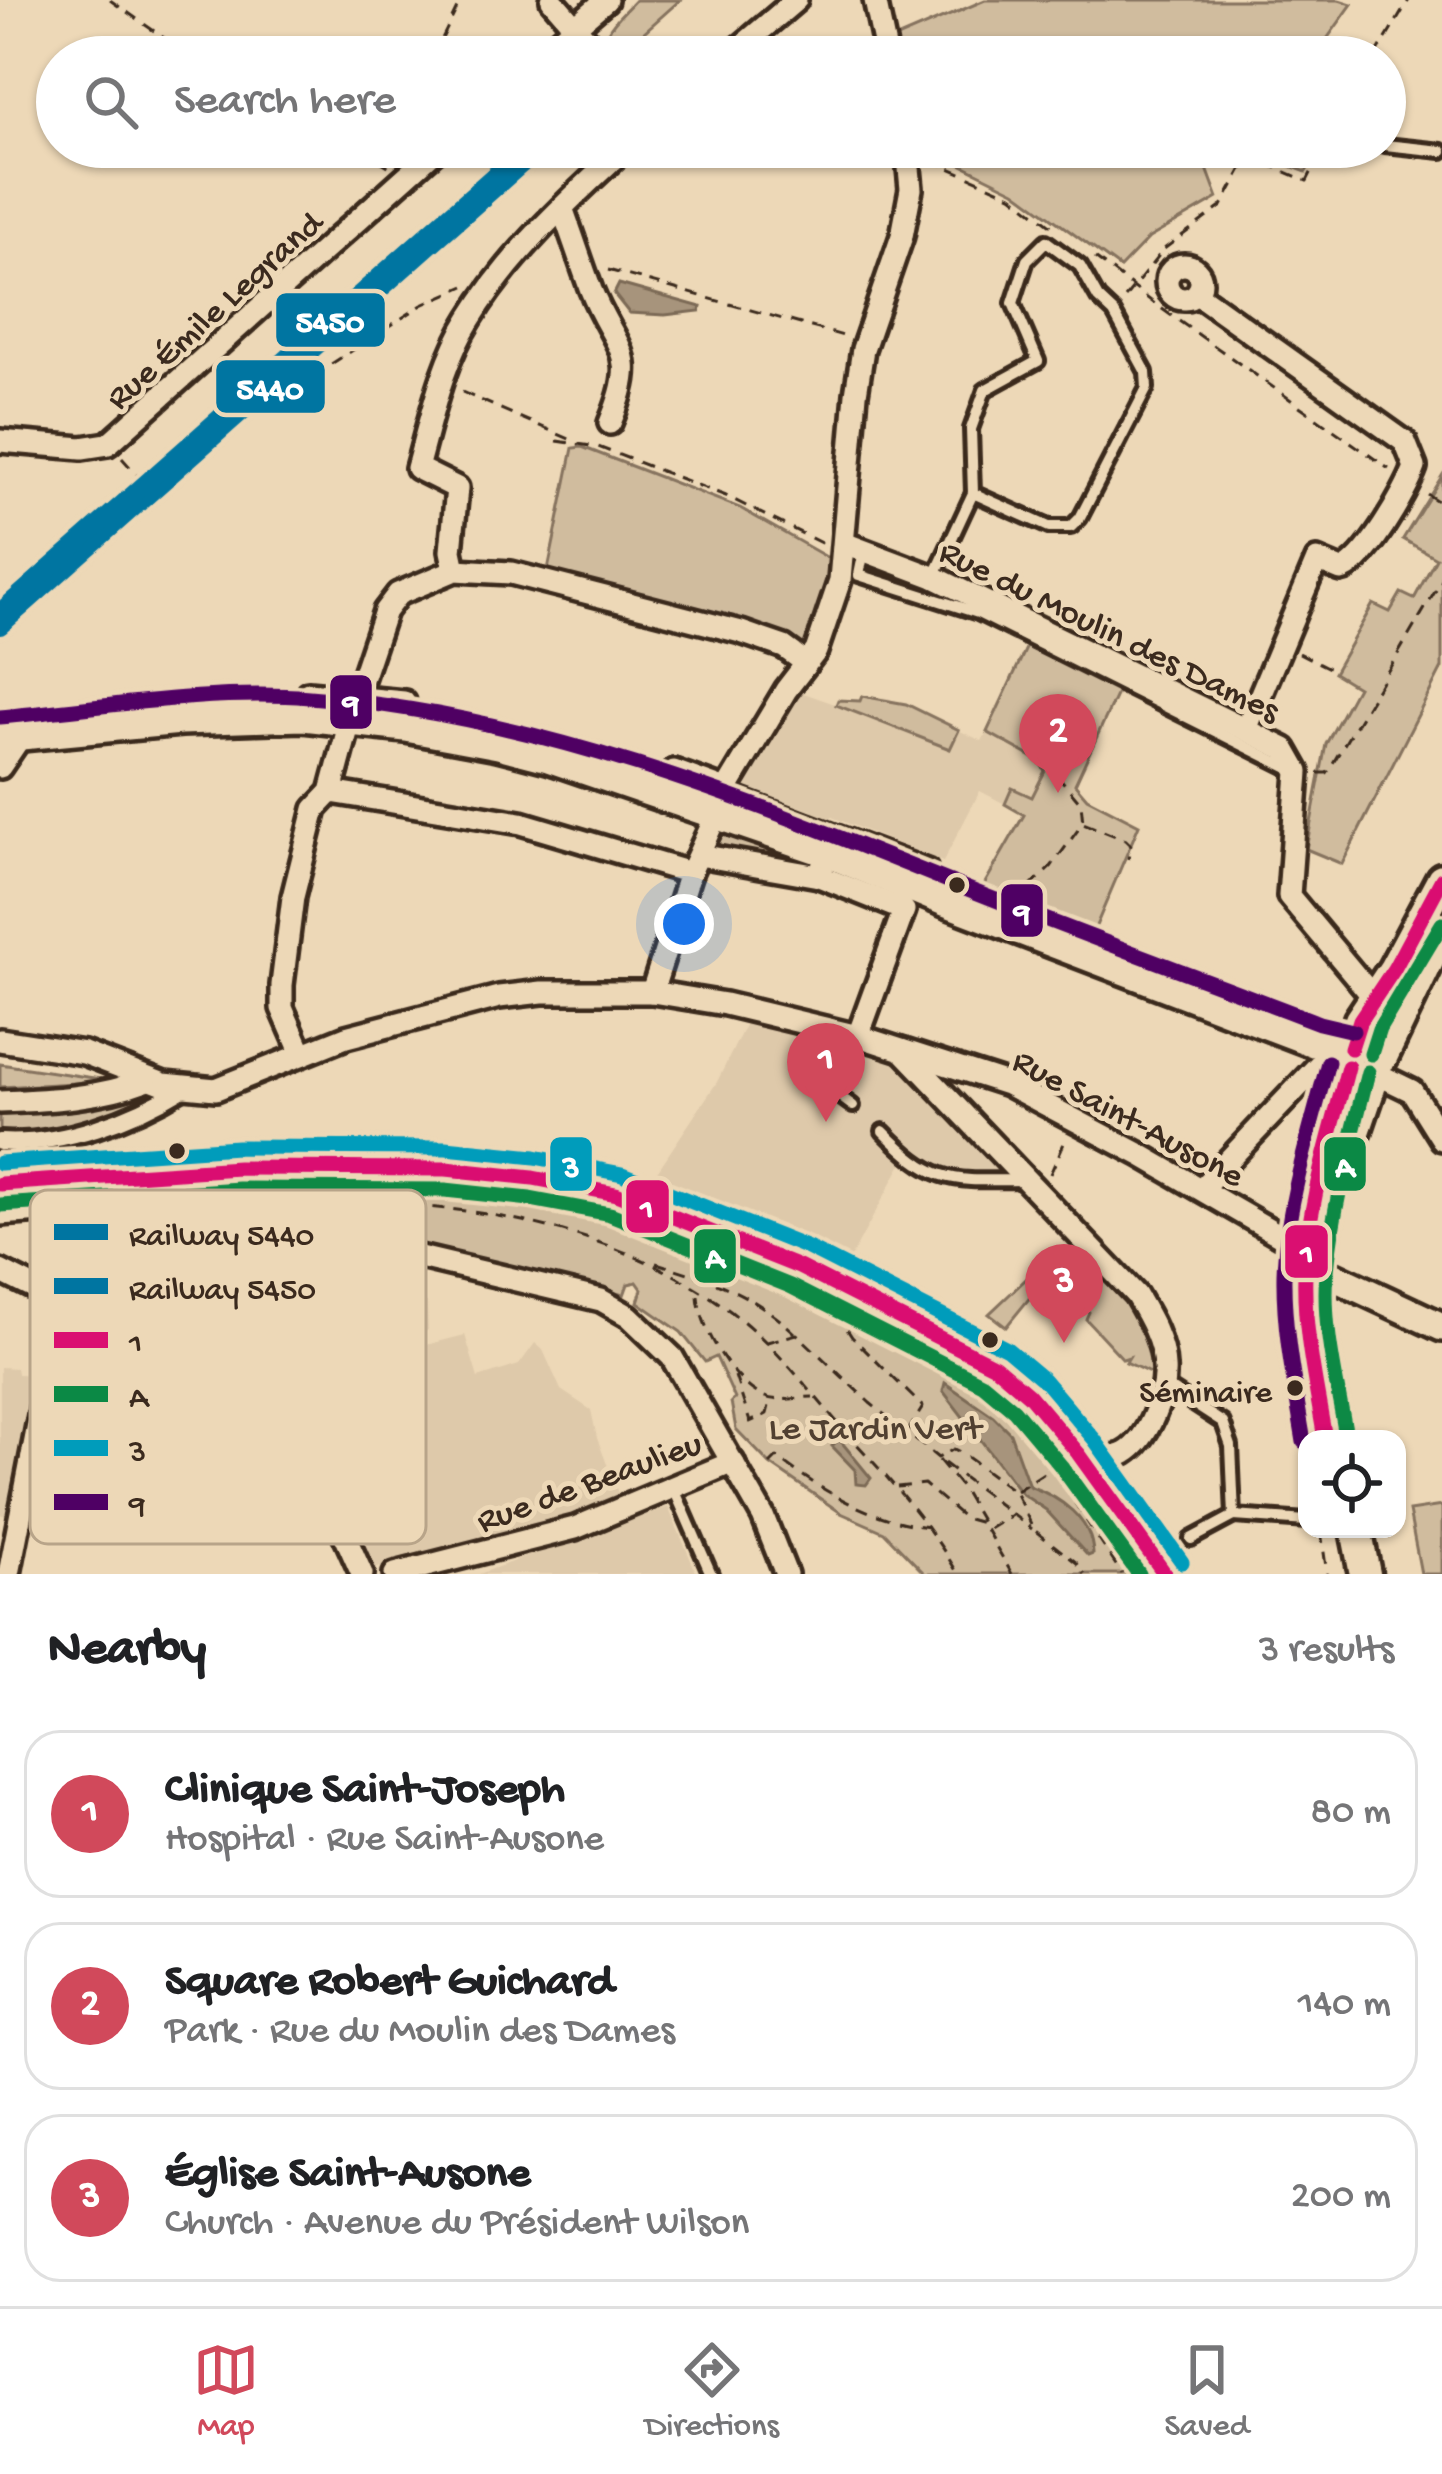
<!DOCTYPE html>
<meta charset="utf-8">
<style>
:root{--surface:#fff;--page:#f6f6f6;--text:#202124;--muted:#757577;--line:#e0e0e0;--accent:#d1495b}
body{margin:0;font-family:"Gochi Hand",sans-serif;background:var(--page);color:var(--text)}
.controls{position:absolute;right:36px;bottom:36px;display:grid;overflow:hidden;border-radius:24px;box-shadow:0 3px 9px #0004}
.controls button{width:108px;height:108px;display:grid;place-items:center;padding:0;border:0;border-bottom:3px solid var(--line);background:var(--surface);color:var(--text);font:60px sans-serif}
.you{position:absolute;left:684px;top:924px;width:42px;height:42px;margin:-30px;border:9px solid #fff;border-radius:50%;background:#1a73e8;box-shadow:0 0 0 18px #1a73e833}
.badge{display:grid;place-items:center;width:78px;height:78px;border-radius:50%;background:var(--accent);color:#fff;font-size:39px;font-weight:700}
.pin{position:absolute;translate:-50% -99px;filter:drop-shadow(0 3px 6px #0008)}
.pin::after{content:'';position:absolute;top:63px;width:42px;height:36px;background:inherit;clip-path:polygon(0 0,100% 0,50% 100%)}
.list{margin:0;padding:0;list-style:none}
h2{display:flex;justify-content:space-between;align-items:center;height:156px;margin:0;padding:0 48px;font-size:51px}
h2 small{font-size:39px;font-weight:400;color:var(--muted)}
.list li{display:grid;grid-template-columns:78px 1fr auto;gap:36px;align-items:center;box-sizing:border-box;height:168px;margin:0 24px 24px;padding:0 24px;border:3px solid var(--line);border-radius:36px}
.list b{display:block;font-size:45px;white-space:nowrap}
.list p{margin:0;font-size:39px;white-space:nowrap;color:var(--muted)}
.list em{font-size:39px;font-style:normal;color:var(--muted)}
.icon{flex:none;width:66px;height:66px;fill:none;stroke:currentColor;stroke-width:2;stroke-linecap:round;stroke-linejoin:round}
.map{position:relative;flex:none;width:1442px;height:1574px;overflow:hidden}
.search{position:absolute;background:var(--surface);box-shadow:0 3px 9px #0004;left:36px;right:36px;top:36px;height:132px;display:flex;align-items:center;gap:30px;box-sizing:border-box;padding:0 42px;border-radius:66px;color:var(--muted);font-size:45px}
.sheet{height:732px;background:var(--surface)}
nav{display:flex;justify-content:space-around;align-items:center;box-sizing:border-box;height:168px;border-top:3px solid var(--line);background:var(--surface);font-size:33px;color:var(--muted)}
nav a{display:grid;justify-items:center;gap:6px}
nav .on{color:var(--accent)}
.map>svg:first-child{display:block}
.built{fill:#dec9aa}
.green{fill:#d0bc9e;stroke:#86735e;stroke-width:3}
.water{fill:#a7947b;stroke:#7c6a56;stroke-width:3}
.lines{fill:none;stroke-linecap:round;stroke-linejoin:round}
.service-casing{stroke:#3b2a1e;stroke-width:20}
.pedestrian-casing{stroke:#3b2a1e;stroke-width:26}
.minor-casing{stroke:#3b2a1e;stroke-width:30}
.tertiary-casing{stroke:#3b2a1e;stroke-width:36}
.secondary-casing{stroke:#3b2a1e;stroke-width:39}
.path{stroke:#3b2a1e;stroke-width:3;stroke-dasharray:12 9;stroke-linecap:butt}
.service{stroke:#edd8b7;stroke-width:10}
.pedestrian{stroke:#edd8b7;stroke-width:16}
.minor{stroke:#edd8b7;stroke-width:21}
.tertiary{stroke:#edd8b7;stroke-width:27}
.secondary{stroke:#edd8b7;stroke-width:30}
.bus-1-casing{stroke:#edd8b7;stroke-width:24}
.bus-2-casing{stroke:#edd8b7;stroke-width:24}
.bus-3-casing{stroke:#edd8b7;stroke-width:24}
.bus-4-casing{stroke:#edd8b7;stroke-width:24}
.bus-1{stroke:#da0f71;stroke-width:15}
.bus-2{stroke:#0b8945;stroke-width:15}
.bus-3{stroke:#009cbb;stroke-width:15}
.bus-4{stroke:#4f0064;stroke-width:15}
.rail-1-casing{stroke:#edd8b7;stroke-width:27}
.rail-2-casing{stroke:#edd8b7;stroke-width:27}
.rail-1{stroke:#0075a1;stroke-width:18}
.rail-2{stroke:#0075a1;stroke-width:18}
.bus-dot{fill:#3b2a1e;stroke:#edd8b7;stroke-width:4.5}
.labels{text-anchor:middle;stroke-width:10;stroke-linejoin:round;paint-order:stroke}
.bus-label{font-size:33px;fill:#3b2a1e;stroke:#edd8b7;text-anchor:end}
.street-label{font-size:36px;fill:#3b2a1e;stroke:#edd8b7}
.park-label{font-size:36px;fill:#514031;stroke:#edd8b7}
.key{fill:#edd8b7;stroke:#b8a489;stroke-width:3}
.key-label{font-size:33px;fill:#3b2a1e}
.line-badge{stroke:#edd8b7;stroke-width:4.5}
.badge-label{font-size:33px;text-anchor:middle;font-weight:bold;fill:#fff}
</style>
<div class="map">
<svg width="1442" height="1574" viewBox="0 0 1442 1574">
<rect width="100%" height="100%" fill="#edd8b7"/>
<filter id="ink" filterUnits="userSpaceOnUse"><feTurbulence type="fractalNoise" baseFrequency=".00833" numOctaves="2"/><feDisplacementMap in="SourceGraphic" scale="24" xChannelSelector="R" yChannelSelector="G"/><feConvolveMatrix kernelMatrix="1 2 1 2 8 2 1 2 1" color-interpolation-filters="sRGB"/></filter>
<g filter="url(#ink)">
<g class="built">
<path d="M 795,690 L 835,704 L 838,700 L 860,701 L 862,696 L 888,698 L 982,741 L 987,732 L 1039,761 L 1045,771 L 1032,797 L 1013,788 L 1005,804 L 980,791 L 943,862 L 832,817 L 829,822 L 811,815 L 812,811 L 738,786 Z"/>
<path d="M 750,1015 L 899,1057 L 1002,1164 L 993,1173 L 903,1162 L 846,1266 L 650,1182 L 717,1082 Z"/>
<path d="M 396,1297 L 427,1302 L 428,1330 L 419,1336 L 422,1346 L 465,1335 L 478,1378 L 519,1365 L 535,1343 L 543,1350 L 561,1390 L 591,1410 L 597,1438 L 621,1501 L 570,1521 L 365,1571 L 271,1347 L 290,1336 Z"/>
<path d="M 0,1367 L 16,1368 L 17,1374 L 42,1375 L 14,1519 L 0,1514 Z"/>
<path d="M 668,1507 L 697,1574 L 479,1574 L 533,1554 Z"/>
</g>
<g class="green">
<path d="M 635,0 L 680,0 L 616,57 L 610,57 C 595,34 620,17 635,0 Z"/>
<path d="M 985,0 L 1339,0 L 1352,4 L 1317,53 L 1320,57 L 899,57 L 894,39 Z"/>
<path d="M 926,147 L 1199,147 L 1218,198 L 1149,238 L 1120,268 L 1015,191 Z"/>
<path d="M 1240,147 L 1320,147 L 1306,172 Z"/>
<path d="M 582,447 L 740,508 L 830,559 L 829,578 L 806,645 L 547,575 L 573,448 Z"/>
<path d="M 1442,476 L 1442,668 L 1342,864 L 1306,849 L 1326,744 L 1357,687 L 1334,673 L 1373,604 L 1390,612 L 1401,593 L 1414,599 L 1436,558 L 1403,539 Z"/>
<path d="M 1028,644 L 1119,689 L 1075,784 L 1087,798 L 1139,825 L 1090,940 L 977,897 L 1024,815 L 1005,804 L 1012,788 L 1032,797 L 1045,771 L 1039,761 L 987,732 Z"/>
<path d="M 862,696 L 906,704 L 959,730 L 950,749 L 836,705 L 838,700 L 860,701 Z"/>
<path d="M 718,831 L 801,862 L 708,850 Z"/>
<path d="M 0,1064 L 114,1081 L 0,1087 Z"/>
<path d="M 129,1097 L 147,1102 L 40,1135 L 0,1137 L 0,1111 L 60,1108 Z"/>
<path d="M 425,1182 L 580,1205 L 689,1244 L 943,1355 L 991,1383 L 1034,1421 L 1140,1574 L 925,1574 L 884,1532 L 841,1513 L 770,1464 L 736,1429 L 731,1402 L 735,1399 L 716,1357 L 705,1362 L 681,1332 L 638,1302 L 642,1289 L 637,1282 L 628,1284 L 624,1295 L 382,1237 L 382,1231 L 322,1218 L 321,1226 L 266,1227 L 165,1204 L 234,1195 L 235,1184 Z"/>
<path d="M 1091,1257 C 1123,1287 1156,1330 1154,1375 L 1126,1362 L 1129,1357 L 1123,1359 L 1086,1319 L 1089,1312 L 1055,1279 L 1042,1291 L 1036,1290 L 1006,1327 L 989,1314 L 1045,1261 L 1067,1279 Z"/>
<path d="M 1442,1506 L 1442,1574 L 1421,1574 L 1409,1511 Z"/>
</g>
<g class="water">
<path d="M 619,284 L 701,307 L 700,311 L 665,315 L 629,313 L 614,294 Z"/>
<path d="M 945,1383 L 993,1416 L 1010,1433 L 1029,1486 C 1060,1497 1092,1519 1093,1554 L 1088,1556 L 1046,1510 L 1022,1494 L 943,1391 Z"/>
<path d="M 839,1439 L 871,1478 L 866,1485 L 856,1484 L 855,1470 L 832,1446 Z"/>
</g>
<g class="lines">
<defs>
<g id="service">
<path d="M 1385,145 L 1442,151"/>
<path d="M 864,551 L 859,575 L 978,613 L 1295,771"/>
<path d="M 934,577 L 973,493 L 971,429 L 985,390 L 1038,361 L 1013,303 L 1027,260 L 1046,241 L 1080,266 L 1098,298 L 1114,313 L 1146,372 L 1147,388 L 1080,518 L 1071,527 L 1049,527 L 973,493"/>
<path d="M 726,790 L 930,867 L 920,890"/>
<path d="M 826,1086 L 853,1106"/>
<path d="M 883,1131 C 935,1184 948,1181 1021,1180"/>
<path d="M 1163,1384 L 1223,1423 L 1231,1446 L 1234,1516 L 1307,1521"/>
<path d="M 1342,1434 L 1345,1439"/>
<path d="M 674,1489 L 711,1574"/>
<path d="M 1191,1539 L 1234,1516"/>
</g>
<path id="pedestrian" d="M 0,1142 C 62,1146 133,1119 185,1087"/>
<g id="minor">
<path d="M 552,0 L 597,52"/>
<path d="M 875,0 L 887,57"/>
<path d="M 539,57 L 606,0"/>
<path d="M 729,57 L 796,0"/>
<path d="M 562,208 C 572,235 581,263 591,290 C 616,352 641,350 610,423"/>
<circle cx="1184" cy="282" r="17"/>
<path d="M 1197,294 L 1405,442 L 1415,467 C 1407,490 1363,567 1341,570 L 1317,560 L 1247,727"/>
<path d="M 0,441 L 82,448 L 108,444 L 439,147"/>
<path d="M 844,543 L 934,577 L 1285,749 L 1298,772 L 1289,896 L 1374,998"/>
<path d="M 455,570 L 451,551 L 457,488 L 417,468 C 431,418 442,363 470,319 C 510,253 570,199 626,147"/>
<path d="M 356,697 L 385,611 L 398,594 L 455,570 L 511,573 L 741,632 L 784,647 L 806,663"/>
<path d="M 303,717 L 308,693 L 404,702 L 406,728"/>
<path d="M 0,767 L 19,739"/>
<path d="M 331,792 L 521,823 L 690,873"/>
<path d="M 663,797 L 674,771 L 726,790 L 786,690 L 816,651 L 840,580 L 856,394 L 863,349 L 902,236 L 911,189 L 907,147"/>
<path d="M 827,853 L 819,876 L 904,910 L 858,1036"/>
<path d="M 699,855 L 819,876"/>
<path d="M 652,992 L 690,873 L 716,816"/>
<path d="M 0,1040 L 84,1053 L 164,1084 L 216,1089 L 346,1037 L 499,997 L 542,992 L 652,992 L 725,1004 L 858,1036 L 1007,1084 L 1141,1155 L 1307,1251"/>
<path d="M 903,1051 L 1136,1295 C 1149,1317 1163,1341 1164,1367 C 1166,1393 1149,1439 1125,1453 C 1112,1461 1092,1455 1078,1453"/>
<path d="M 302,1054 L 282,1008 L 282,985 L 293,897 L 315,809 L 331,792 L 350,721"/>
<path d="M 1375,1073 L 1412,1091 L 1442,1139"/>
<path d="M 0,1102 C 50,1100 99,1098 146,1080"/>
<path d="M 0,1161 L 9,1169 L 12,1183"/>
<path d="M 1201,1189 L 1333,1050"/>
<path d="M 0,1214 L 98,1207 L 185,1216 L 250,1234 L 369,1245 L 601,1300 L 629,1316 L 672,1357 L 763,1516 L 786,1574"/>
<path d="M 0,1271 L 62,1302 L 92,1298 L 185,1330 L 261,1348 L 305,1321 L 401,1289 L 413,1254"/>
<path d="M 261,1348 L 362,1574"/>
<path d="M 9,1574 L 62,1302"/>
<path d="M 395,1574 L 575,1528 L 733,1462"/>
</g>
<g id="tertiary">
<path d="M 0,738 L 181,721 L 303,717 L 406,728 L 498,745 L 548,758 L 827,853 L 947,903 L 1313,1043 L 1348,1051"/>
<path d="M 0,1184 L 238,1168 L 446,1169 L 533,1178 L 616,1194 L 799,1267 L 995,1366 L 1029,1395 L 1078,1453 L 1165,1574"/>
<path d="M 1324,1272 L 1442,1327"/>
</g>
<g id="secondary">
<path d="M 1351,1048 L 1360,1020 L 1394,969 L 1442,879"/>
<path d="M 1382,1057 L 1442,932"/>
<path d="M 1344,1164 L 1375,1073"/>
<path d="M 1325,1439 L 1309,1342 L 1305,1273 L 1321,1175 L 1348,1067"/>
<path d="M 1356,1529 L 1365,1574"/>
</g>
</defs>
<use href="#service" class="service-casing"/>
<use href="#pedestrian" class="pedestrian-casing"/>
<use href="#minor" class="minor-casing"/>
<use href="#tertiary" class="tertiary-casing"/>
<use href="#secondary" class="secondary-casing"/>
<g class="path">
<path d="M 110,0 L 191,57"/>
<path d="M 280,57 L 305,46 L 339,57"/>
<path d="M 433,57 L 461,0"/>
<path d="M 1375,57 L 1409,0"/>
<path d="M 360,149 L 390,167"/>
<path d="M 931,160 L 1012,195 L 1053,227"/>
<path d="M 1095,258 L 1155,304 L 1389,469"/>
<path d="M 608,270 L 847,337"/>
<path d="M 1125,298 L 1164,249 L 1222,206 L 1249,156 L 1307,181 L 1324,147"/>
<path d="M 296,387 L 422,305 L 465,286"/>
<path d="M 462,392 L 574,441"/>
<path d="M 557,441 L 598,447 L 726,496 L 825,545"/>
<path d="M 122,458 L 138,476"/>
<path d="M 1427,494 L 1442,504"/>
<path d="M 1299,653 L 1335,671"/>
<path d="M 1047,740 L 1040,755 L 1081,803 L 1083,823"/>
<path d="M 1318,773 L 1327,773 L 1442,580"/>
<path d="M 1015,901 L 1051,867 L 1083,823 L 1126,840 L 1131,845 L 1128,859"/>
<path d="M 1050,1174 L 1066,1139"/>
<path d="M 223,1193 C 308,1206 394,1200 479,1213 C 570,1227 666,1259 739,1318 C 779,1350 811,1393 845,1431 C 887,1477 927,1520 958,1574"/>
<path d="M 656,1263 C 712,1280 751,1292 795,1333"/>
<path d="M 772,1283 L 807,1299"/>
<path d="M 698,1295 C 699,1327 735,1386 765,1397 C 778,1403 798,1397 813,1397"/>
<path d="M 836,1312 L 852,1337 L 923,1407 L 908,1431"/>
<path d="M 767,1342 L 797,1334 L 870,1403 L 938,1458 L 954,1449 L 962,1453 L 1015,1492 L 1034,1530 L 1077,1563 L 1085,1574"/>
<path d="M 735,1376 L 750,1422 L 767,1414 L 770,1402"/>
<path d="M 1028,1433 L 1122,1574"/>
<path d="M 939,1460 L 962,1488 L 1012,1574"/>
<path d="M 944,1463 L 1032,1529"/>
<path d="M 770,1464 L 777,1457 C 823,1492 871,1520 928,1527"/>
<path d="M 897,1487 L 924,1484 L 964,1518 L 982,1523"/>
<path d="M 1016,1491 L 1053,1467"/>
<path d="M 989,1529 L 1012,1515"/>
<path d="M 1321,1531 L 1327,1574"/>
</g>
<use href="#service" class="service"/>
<use href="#pedestrian" class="pedestrian"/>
<use href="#minor" class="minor"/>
<use href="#tertiary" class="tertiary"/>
<use href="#secondary" class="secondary"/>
<defs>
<g id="bus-1">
<path d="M 1351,1048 L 1360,1020 L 1394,969 L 1442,879"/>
<path d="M 0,1184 L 238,1168 L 446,1169 L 533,1178 L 616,1194 L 799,1267 L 995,1366 L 1029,1395 L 1078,1453 L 1165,1574"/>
<path d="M 1325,1439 C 1316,1385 1303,1329 1305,1274 C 1307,1205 1331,1134 1348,1067"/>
</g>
<g id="bus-2">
<path d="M 1371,1054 L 1379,1029 L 1442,924"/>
<path d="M 1,1205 L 239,1189 L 445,1190 L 530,1199 L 610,1214 L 790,1286 L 983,1384 L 1014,1410 L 1061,1466 L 1139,1574"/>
<path d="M 1346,1436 C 1337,1383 1322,1325 1327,1271 C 1333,1204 1352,1137 1368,1072"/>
</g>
<path id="bus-3" d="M 0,1163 L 237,1147 L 446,1148 L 535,1157 L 622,1174 L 808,1248 L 1007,1349 L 1044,1380 L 1094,1439 L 1182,1562"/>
<g id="bus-4">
<path d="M 0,717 C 97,708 213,689 309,697 C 534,714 746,799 953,883 C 1074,932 1197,976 1319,1023 L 1353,1031"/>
<path d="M 1304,1442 C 1295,1387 1283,1330 1284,1274 C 1286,1205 1311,1129 1328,1062"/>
</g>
</defs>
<use href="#bus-1" class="bus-1-casing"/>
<use href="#bus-2" class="bus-2-casing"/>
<use href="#bus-3" class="bus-3-casing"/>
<use href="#bus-4" class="bus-4-casing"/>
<use href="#bus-1" class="bus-1"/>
<use href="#bus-2" class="bus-2"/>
<use href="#bus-3" class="bus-3"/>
<use href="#bus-4" class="bus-4"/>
<defs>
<path id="rail-1" d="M 0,626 L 541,147"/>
<path id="rail-2" d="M 0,612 L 526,147"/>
</defs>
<use href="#rail-1" class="rail-1-casing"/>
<use href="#rail-2" class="rail-2-casing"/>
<use href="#rail-1" class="rail-1"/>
<use href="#rail-2" class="rail-2"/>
</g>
</g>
<g class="bus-dot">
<circle cx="957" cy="885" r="10"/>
<circle cx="177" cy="1151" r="10"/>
<circle cx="990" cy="1340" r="10"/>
<circle cx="1295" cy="1388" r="10"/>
</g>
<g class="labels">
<g class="bus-label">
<text x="1272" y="1401">Séminaire</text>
</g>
<g class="street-label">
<text transform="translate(212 308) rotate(-42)" y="13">Rue Émile Legrand</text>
<text transform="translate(1111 628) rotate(26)" y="13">Rue du Moulin des Dames</text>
<text transform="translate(1130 1115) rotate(28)" y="13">Rue Saint-Ausone</text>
<text transform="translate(588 1479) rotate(-20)" y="13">Rue de Beaulieu</text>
</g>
<g class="park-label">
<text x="875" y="1438">Le Jardin Vert</text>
</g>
</g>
<rect x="30" y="1190" width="396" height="354" rx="18" class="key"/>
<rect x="54" y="1224" width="54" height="16" fill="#0075a1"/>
<rect x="54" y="1278" width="54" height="16" fill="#0075a1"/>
<rect x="54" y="1332" width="54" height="16" fill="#da0f71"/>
<rect x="54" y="1386" width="54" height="16" fill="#0b8945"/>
<rect x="54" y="1440" width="54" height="16" fill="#009cbb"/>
<rect x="54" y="1494" width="54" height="16" fill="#4f0064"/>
<g class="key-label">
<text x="129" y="1244">Railway 5440</text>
<text x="129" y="1298">Railway 5450</text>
<text x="129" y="1352">1</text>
<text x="129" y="1406">A</text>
<text x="129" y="1460">3</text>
<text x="129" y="1514">9</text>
</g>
<g class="line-badge">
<rect x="274" y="291" width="113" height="58" rx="12" fill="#0075a1"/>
<rect x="214" y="358" width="113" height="57" rx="12" fill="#0075a1"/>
<rect x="328" y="673" width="46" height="58" rx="12" fill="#4f0064"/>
<rect x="999" y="882" width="46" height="57" rx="12" fill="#4f0064"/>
<rect x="548" y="1135" width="46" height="58" rx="12" fill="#009cbb"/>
<rect x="1322" y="1135" width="46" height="58" rx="12" fill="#0b8945"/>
<rect x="624" y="1178" width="47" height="57" rx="12" fill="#da0f71"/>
<rect x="1283" y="1223" width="47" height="57" rx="12" fill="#da0f71"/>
<rect x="692" y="1227" width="46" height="58" rx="12" fill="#0b8945"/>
</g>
<g class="badge-label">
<text x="330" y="331">5450</text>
<text x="270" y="398">5440</text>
<text x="351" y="713">9</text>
<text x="1022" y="922">9</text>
<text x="571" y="1176">3</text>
<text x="1345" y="1176">A</text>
<text x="647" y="1218">1</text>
<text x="1307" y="1263">1</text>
<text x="715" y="1267">A</text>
</g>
</svg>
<div class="controls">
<button><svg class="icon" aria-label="locate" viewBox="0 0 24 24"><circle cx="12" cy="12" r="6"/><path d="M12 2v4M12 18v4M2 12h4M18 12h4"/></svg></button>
</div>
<div class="you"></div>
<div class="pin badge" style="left:826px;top:1122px">1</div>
<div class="pin badge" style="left:1058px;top:793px">2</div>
<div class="pin badge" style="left:1064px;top:1343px">3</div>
<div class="search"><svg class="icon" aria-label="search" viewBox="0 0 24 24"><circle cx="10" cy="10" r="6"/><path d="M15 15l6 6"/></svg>Search here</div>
</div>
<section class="sheet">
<h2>Nearby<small>3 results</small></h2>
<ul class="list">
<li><span class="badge">1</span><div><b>Clinique Saint-Joseph</b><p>Hospital · Rue Saint-Ausone</p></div><em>80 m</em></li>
<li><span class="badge">2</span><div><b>Square Robert Guichard</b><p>Park · Rue du Moulin des Dames</p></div><em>140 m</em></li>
<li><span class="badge">3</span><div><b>Église Saint-Ausone</b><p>Church · Avenue du Président Wilson</p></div><em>200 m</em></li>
</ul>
</section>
<nav>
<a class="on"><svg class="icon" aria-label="map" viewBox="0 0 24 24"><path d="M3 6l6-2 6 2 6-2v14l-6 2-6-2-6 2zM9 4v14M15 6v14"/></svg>Map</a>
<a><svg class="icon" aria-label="directions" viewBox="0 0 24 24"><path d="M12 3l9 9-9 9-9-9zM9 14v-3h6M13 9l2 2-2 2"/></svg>Directions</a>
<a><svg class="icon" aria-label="saved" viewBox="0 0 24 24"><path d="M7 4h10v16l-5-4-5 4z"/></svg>Saved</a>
</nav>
